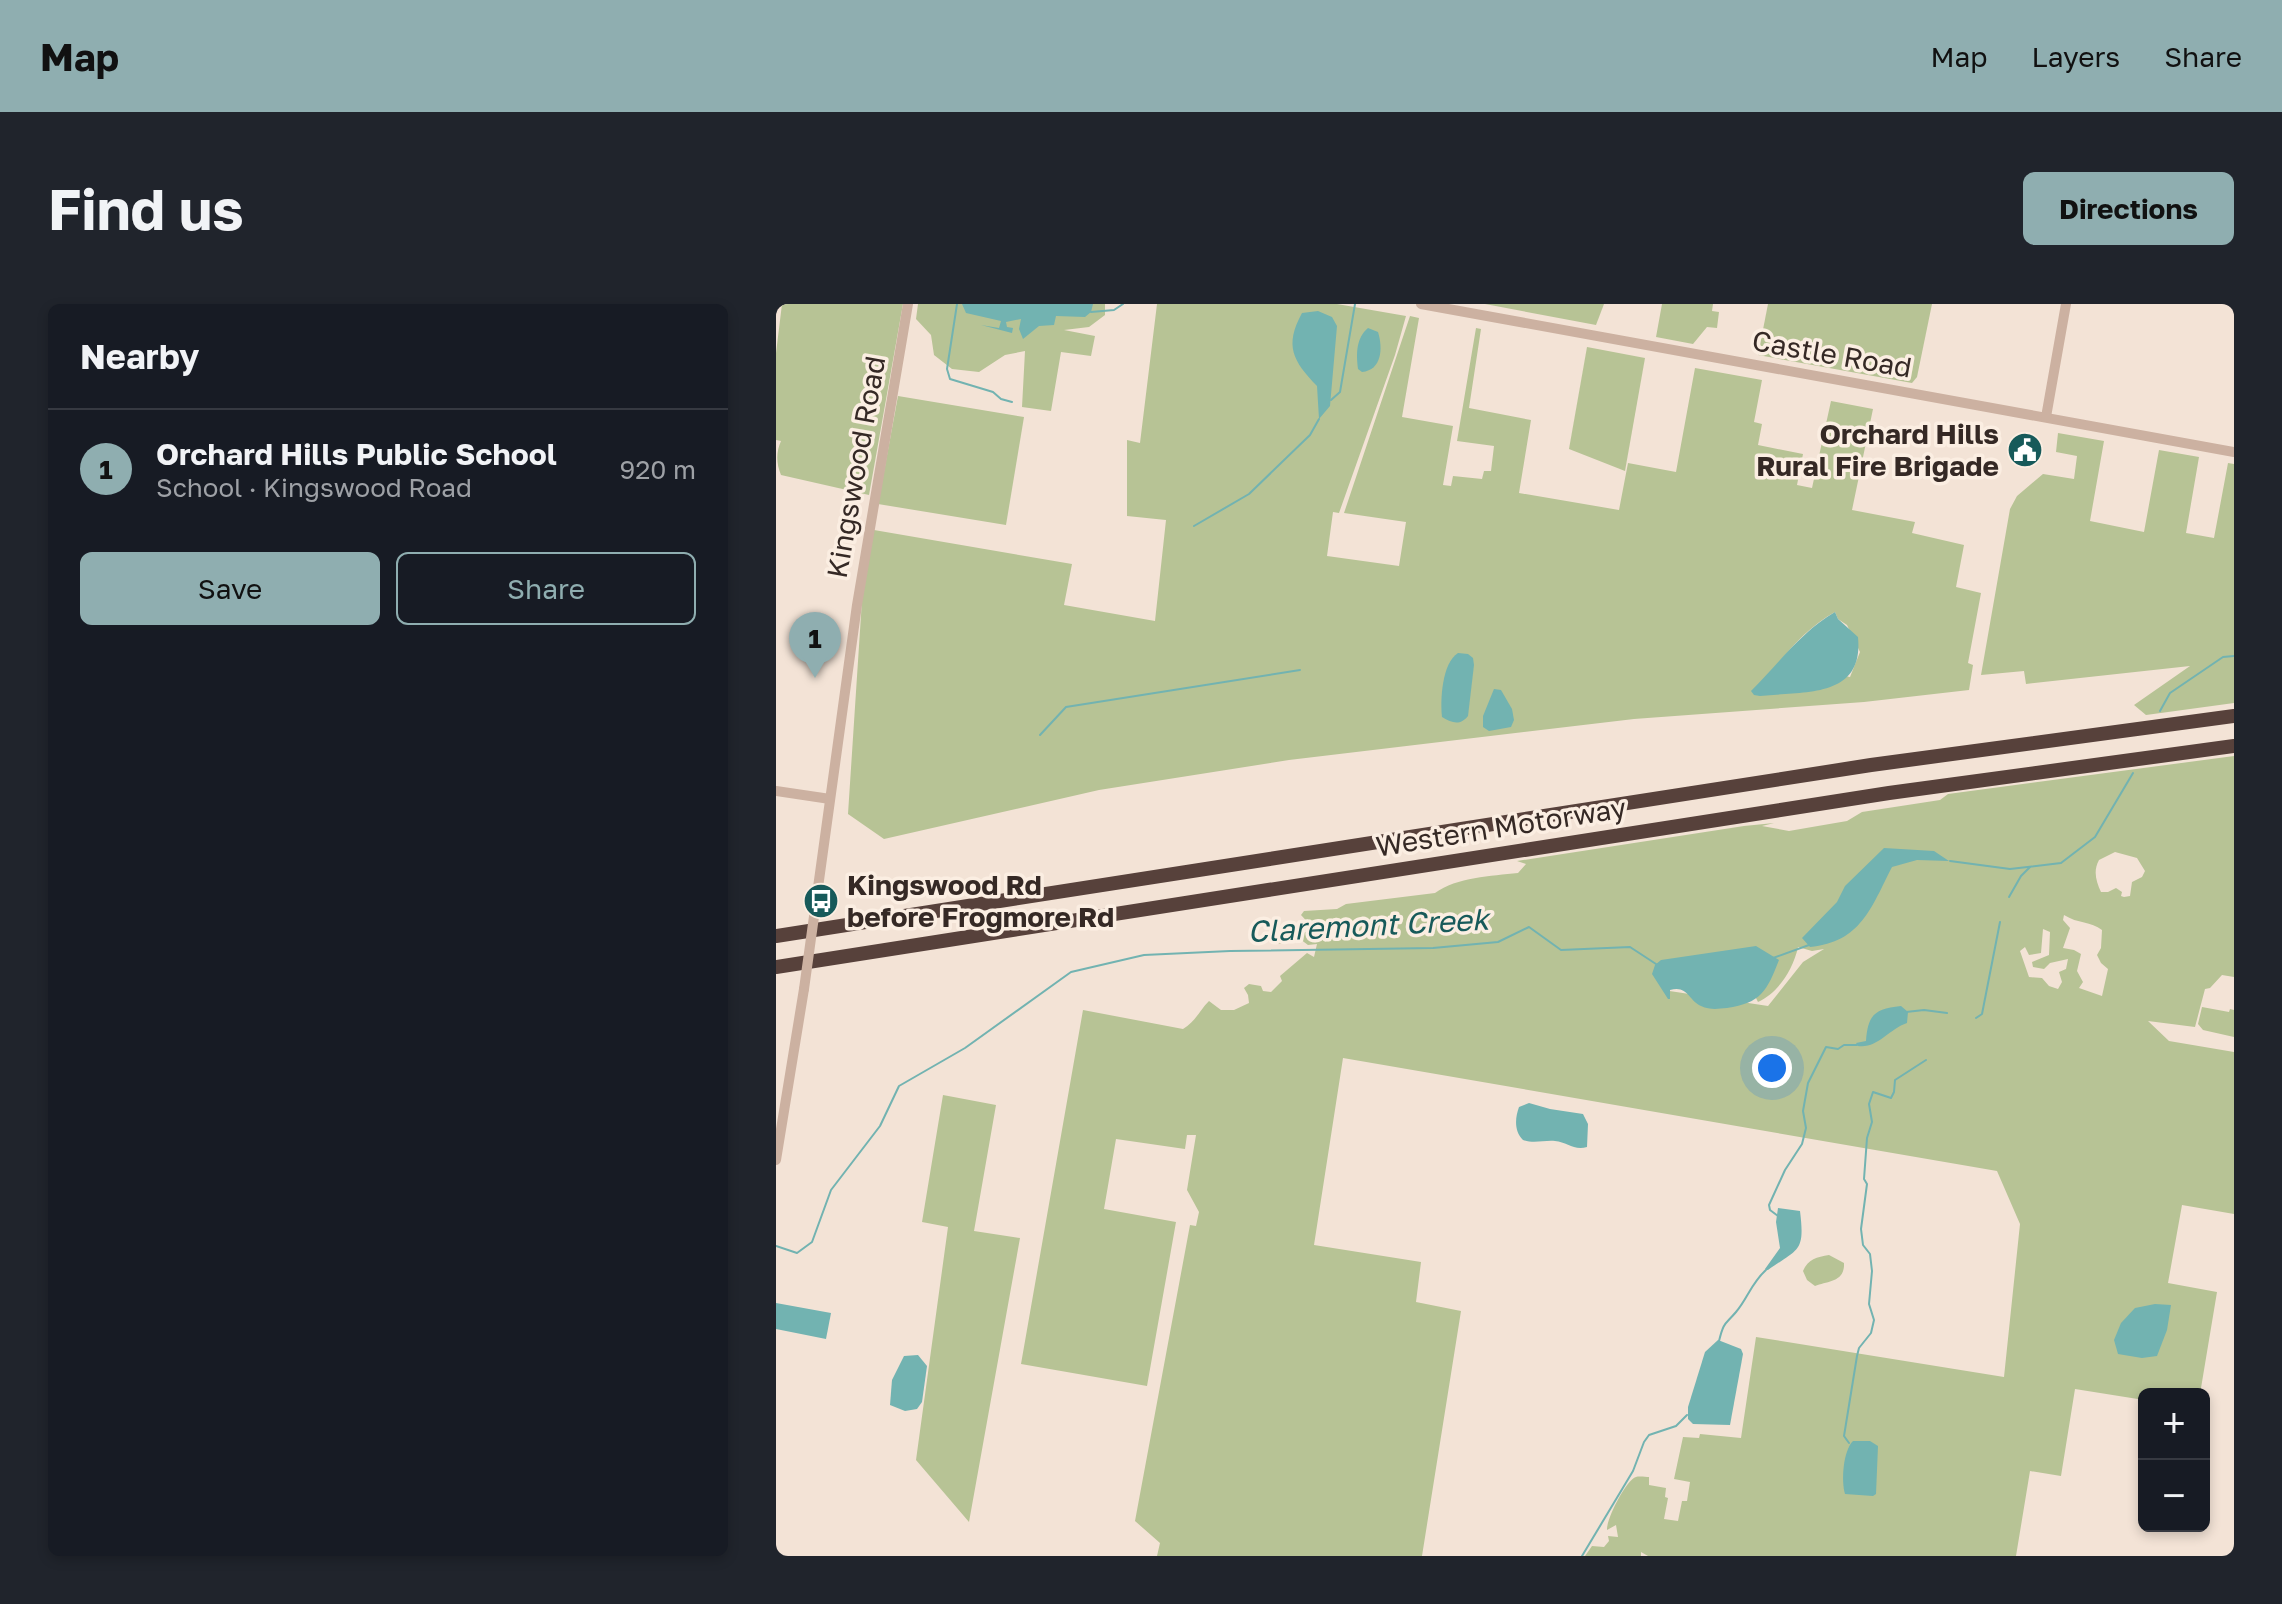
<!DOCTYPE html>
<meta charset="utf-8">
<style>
:root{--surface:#171b24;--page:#20242c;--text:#f1f3f6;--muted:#9ea1a6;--line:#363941;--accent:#8faeb0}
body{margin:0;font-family:"Golos Text",sans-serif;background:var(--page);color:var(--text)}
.controls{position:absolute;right:24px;bottom:24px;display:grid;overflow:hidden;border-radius:12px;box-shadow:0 4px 12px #0003}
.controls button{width:72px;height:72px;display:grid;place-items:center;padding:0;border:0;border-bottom:2px solid var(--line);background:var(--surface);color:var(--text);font:40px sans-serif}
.you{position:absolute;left:996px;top:764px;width:28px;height:28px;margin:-20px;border:6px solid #fff;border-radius:50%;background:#1a73e8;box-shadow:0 0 0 12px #1a73e833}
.badge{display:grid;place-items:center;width:52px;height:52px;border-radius:50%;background:var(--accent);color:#111;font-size:26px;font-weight:700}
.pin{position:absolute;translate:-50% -66px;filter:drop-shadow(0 2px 4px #0008)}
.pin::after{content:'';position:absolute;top:42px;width:28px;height:24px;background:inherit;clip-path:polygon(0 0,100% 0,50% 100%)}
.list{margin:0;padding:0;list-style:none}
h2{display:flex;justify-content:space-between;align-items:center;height:104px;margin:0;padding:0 32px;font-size:34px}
h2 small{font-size:26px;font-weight:400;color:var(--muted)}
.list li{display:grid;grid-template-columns:52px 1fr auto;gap:24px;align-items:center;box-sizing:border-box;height:120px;padding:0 32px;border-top:2px solid var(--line)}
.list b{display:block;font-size:30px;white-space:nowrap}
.list p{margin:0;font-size:26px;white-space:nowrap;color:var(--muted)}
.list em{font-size:26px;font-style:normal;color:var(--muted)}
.actions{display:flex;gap:16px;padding:24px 32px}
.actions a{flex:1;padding:18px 0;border:2px solid var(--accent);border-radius:12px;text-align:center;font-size:28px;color:var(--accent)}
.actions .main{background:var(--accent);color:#111}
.map{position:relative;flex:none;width:1458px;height:1252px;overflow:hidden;border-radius:12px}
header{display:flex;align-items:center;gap:48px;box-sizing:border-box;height:112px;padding:0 40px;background:var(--accent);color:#111}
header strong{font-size:38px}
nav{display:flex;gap:44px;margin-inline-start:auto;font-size:28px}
.intro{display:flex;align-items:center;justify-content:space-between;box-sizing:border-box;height:192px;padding:0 48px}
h1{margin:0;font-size:56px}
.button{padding:20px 36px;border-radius:12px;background:var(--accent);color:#111;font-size:28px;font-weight:700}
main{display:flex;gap:48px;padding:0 48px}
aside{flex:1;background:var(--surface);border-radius:12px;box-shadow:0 4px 12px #0003}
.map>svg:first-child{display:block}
.green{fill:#b7c395;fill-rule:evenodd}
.water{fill:#72b3b1}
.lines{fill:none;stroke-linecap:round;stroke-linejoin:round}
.stream{stroke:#72b3b1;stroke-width:2}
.minor{stroke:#ccb1a1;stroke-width:10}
.highway{stroke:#57413b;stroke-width:14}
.minor-bridge{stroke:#ccb1a1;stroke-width:10}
.labels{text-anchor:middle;stroke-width:7;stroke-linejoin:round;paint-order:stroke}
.street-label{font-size:28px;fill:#352925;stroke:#fbeee2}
.poi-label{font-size:28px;font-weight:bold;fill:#352925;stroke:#fbeee2;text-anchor:end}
.water-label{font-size:30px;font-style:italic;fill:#175a5a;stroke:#fbeee2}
</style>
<header>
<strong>Map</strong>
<nav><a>Map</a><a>Layers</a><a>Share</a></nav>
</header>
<div class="intro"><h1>Find us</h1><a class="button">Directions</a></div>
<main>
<aside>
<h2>Nearby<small></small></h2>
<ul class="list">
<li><span class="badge">1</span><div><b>Orchard Hills Public School</b><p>School · Kingswood Road</p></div><em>920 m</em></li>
</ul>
<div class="actions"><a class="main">Save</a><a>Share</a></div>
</aside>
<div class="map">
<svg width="1458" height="1252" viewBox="0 0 1458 1252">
<rect width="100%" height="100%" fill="#f3e3d6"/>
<g class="green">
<path d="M 6,0 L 127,0 L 93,191 L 5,171 C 0,159 0,148 5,137 L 0,136 L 0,49 Z"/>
<path d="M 142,0 L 329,0 L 329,11 L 313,23 L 288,26 L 319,32 L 315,52 L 285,48 L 275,107 L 246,103 L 249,47 L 229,51 L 203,68 L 176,65 L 158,51 L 155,31 L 140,15 Z"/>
<path d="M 381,0 L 561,0 L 630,12 L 619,51 L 563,209 L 557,208 L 551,252 L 623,262 L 630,218 L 568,209 L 634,12 L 643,14 L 626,113 L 677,122 L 667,181 L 675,182 L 677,172 L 706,175 L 708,167 L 715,167 L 718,142 L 681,137 L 700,24 L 705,25 L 693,104 L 755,116 L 743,189 L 843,206 L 852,159 L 900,168 L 919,64 L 986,76 L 978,118 L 986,120 L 982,141 L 1027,150 L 1021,181 L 1036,184 L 1055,97 L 1097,105 L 1076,206 L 1139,218 L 1136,229 L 1188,241 L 1180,283 L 1205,289 L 1192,359 L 1197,361 L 1193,386 L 1088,398 L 858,415 L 513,456 L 323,486 L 108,535 L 72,510 L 86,296 L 98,226 L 296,260 L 288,301 L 379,317 L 390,216 L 351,212 L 351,136 L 364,139 ZM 1059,308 L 1062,315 L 1071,321 L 1084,348 L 1074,373 L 1003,359 C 1018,339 1037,320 1059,308 Z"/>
<path d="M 709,0 L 828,0 L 820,21 Z"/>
<path d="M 886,0 L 937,0 L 936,7 L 943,8 L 941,24 L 931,23 L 917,40 L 880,33 Z"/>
<path d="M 992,0 L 1156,0 L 1141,73 L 1136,79 L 982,51 Z"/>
<path d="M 811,43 L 869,54 L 849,167 L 793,145 Z"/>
<path d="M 122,92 L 248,113 L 230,221 L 102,200 Z"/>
<path d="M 1282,129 L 1328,137 L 1314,217 L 1368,228 L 1383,146 L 1423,153 L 1410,229 L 1438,234 L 1452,159 L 1458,160 L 1458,399 L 1370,411 L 1358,401 L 1414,362 L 1250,380 L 1248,367 L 1205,371 L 1234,205 L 1241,192 L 1267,170 L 1298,175 L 1301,152 L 1280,148 Z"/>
<path d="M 1458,452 L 1458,673 L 1446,671 L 1434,684 L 1429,685 L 1419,723 L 1372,717 L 1393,737 L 1458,748 L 1458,910 L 1406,901 L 1392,979 L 1441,988 L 1424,1090 L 1368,1090 L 1368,1096 L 1299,1085 L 1285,1172 L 1254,1167 L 1240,1252 L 872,1252 L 865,1248 L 865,1252 L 809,1252 L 816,1242 L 828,1243 L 833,1237 L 832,1232 L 842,1233 L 840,1221 L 831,1226 C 830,1216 850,1176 860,1173 C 863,1172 870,1173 873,1173 L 873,1181 L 890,1184 L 889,1193 L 892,1194 L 888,1215 L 902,1217 L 906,1197 L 911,1197 L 914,1178 L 898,1175 L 907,1133 L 923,1134 L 924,1130 L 965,1134 L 980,1033 L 1228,1073 L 1244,920 L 1221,867 L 567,754 L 538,941 L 645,958 L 640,998 L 685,1007 L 646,1252 L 381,1252 L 384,1239 L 359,1217 L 414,921 L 420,922 L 423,908 L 411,886 L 420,831 L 411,831 L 409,845 L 340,835 L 328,905 L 400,918 L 371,1082 L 245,1060 L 307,706 L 407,725 C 420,717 423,707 433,697 L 445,706 L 458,706 L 473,699 L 472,691 L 468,684 L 473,680 L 485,682 L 487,687 L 495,688 L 506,677 L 504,672 L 531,649 L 538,653 L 541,640 L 532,641 L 524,635 L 502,640 L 497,637 L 509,633 L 512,628 L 521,626 L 527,629 L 538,625 L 525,611 L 528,607 L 561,605 L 570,600 L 659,589 C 681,573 715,572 742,569 L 750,560 L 741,557 L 968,522 L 998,519 L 986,522 L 1013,527 L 1036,523 L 1071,517 L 1086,508 L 1164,496 L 1172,490 ZM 1339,548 L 1361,554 L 1369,567 L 1366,573 L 1356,578 L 1354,592 L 1348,593 L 1345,592 L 1346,588 L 1340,584 L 1332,588 L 1325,588 C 1320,577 1317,567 1323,556 ZM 1288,611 C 1302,620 1315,617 1326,626 L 1325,644 L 1321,651 L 1325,659 L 1332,665 L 1326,692 L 1303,684 L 1307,678 L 1301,667 L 1305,650 L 1298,646 L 1287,644 L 1294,624 L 1287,616 ZM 1267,625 L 1274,628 L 1273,651 L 1256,658 L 1257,663 L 1268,665 L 1274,659 L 1292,655 L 1290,665 L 1283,668 L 1286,678 L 1282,685 L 1273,682 L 1266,674 L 1253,673 L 1244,647 L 1249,643 L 1253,651 L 1265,649 ZM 1022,643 L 1036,647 L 1048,645 L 1027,658 L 992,702 L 887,686 L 990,666 L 977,688 L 982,698 C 1002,689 1017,666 1022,643 Z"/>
<path d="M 1426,703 L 1453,708 L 1454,705 L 1458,706 L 1458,733 L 1427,726 L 1422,720 Z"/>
<path d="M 167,791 L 220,801 L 198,927 L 244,934 L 193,1218 L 140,1156 L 172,923 L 146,918 Z"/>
<path d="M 1053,951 L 1068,959 C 1069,978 1052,977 1039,982 L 1031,976 L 1027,967 C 1032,955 1041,953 1053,951 Z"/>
</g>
<g class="water">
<path d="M 186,0 L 317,0 L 315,8 L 309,13 L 280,12 L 278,21 L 263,22 L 247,35 L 243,25 L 245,15 L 230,18 L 231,23 L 237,24 L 236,29 L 205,21 L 223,24 L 225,17 L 190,9 Z"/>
<path d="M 542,7 L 556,13 L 561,22 L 554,102 L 543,115 L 541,82 C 517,57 508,42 526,9 Z"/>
<path d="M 592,24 L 602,28 C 607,44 606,66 586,68 L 582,65 C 580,50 580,34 592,24 Z"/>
<path d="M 1059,308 L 1062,315 L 1082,333 C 1088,395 1028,387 984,392 L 978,391 L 975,387 C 1002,360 1026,327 1059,308 Z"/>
<path d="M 682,349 L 692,350 L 697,354 L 698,361 L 692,412 C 684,422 676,419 666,413 C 664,396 666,359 682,349 Z"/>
<path d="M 718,385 L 725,386 L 736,405 L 738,416 L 735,423 L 713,427 L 707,423 L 707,412 Z"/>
<path d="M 1108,544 L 1158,547 L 1173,557 L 1141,556 L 1116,563 C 1095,604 1085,638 1034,643 L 1026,634 L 1061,598 L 1069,582 Z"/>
<path d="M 980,642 L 1003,656 C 991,687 985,699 951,704 C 941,705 934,706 925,702 C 912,696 912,681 894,686 L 894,695 L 892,695 L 876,670 L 879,661 L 885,656 Z"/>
<path d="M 1125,702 L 1132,708 L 1131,719 C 1113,725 1101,745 1082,742 L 1080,739 L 1090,737 C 1092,710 1099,705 1125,702 Z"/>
<path d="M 753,799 L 774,805 L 807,810 L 812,820 L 811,843 C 798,847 791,838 779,837 C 768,836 758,840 747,836 C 738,827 739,814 743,803 Z"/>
<path d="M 1002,904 L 1024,907 C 1029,948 1023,944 992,966 L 989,965 L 1004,944 L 1000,918 Z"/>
<path d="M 0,999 L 55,1009 L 50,1035 L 0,1025 Z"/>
<path d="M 1379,1000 L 1395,1001 L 1391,1026 L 1381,1052 L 1366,1054 L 1342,1050 L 1338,1036 L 1345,1019 L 1359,1004 Z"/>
<path d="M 942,1036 L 965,1045 L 967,1050 L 954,1121 L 917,1120 L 912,1115 L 912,1103 L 929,1048 Z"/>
<path d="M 142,1051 L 151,1062 L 146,1098 L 141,1105 L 129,1107 L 114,1101 L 116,1076 L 128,1052 Z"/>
<path d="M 1077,1137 L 1094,1137 L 1102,1142 L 1100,1190 L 1097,1192 L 1069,1190 C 1065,1177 1067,1147 1077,1137 Z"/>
</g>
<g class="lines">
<g class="stream">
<path d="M 181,0 L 171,65 L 174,75 L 217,88 L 225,95 L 236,98"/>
<path d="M 315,8 L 338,6 L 347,0"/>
<path d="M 555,96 L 564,88 L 579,0"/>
<path d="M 418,222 L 473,190 L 534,131 L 543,115"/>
<path d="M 1384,407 L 1394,389 L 1447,353 L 1458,352"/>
<path d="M 264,431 L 290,403 L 524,366"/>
<path d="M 1174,557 L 1234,565 L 1285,559 L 1319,533 L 1357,469"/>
<path d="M 1233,593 L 1245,572 L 1254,563"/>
<path d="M 997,654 L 1033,641"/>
<path d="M 1130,708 L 1148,706 L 1171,709"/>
<path d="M 1200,714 L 1206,710 L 1224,618"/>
<path d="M 1002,912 L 994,906 L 993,901 L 1009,866 L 1026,840 L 1030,824 L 1027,807 L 1032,779 L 1050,743 L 1062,745 L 1068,741 L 1081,741"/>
<path d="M 0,942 L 21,949 L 36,938 L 55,886 L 104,822 L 123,782 L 189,744 L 295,668 L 368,651 L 454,647 L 657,644 L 722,638 L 753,623 L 785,646 L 854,643 L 880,660"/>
<path d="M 943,1037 C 948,1017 949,1021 960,1008 C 972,994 975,979 991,965"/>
<path d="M 1073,1139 L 1068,1132 L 1081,1052 L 1083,1044 L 1095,1029 L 1098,1016 L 1093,1000 L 1096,967 L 1094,950 L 1087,941 L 1085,925 L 1091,880 L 1088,875 L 1091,834 L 1096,818 L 1093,800 L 1097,788 L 1115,794 L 1118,788 L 1119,776 L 1150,756"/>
<path d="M 806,1252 L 857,1167 L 868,1138 L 873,1131 L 900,1122 L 911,1111"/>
</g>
<g class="minor">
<path d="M 645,0 L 1458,148"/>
<path d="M 1270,113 L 1290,0"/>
<path d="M 0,487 L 54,495"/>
<path d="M 40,598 L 81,301 L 132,0"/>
<path d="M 0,856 L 28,685"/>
</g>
<g class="highway">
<path d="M 0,632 L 1095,461 L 1458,412"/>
<path d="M 0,663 L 1113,489 L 1458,442"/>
</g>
<path class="minor-bridge" d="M 28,685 L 40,598"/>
</g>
<defs>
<symbol id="civic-disc" viewBox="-11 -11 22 22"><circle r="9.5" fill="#175a5a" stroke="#fbeee2"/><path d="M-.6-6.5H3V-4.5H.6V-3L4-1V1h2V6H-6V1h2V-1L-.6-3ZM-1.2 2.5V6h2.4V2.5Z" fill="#fff"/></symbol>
<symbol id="bus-disc" viewBox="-11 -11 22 22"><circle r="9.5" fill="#175a5a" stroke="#fbeee2"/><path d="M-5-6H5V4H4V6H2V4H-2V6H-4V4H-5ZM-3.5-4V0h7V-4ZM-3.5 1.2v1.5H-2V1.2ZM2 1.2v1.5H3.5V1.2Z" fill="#fff"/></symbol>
</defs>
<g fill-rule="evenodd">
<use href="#civic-disc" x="1229" y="126" width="40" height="40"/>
<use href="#bus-disc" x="25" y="577" width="40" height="40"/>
</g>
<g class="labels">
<g class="street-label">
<text transform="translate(1056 50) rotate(10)" y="10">Castle Road</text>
<text transform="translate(80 163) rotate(-80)" y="10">Kingswood Road</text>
<text transform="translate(725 523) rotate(-9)" y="10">Western Motorway</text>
</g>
<g class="poi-label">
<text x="1223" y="140">Orchard Hills<tspan x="1223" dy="32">Rural Fire Brigade</tspan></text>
<text x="71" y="591" text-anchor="start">Kingswood Rd<tspan x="71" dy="32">before Frogmore Rd</tspan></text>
</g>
<g class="water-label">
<text transform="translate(592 622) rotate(-3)" y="10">Claremont Creek</text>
</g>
</g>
</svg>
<div class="controls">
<button>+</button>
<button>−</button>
</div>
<div class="you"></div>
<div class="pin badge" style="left:39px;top:374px">1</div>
</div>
</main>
